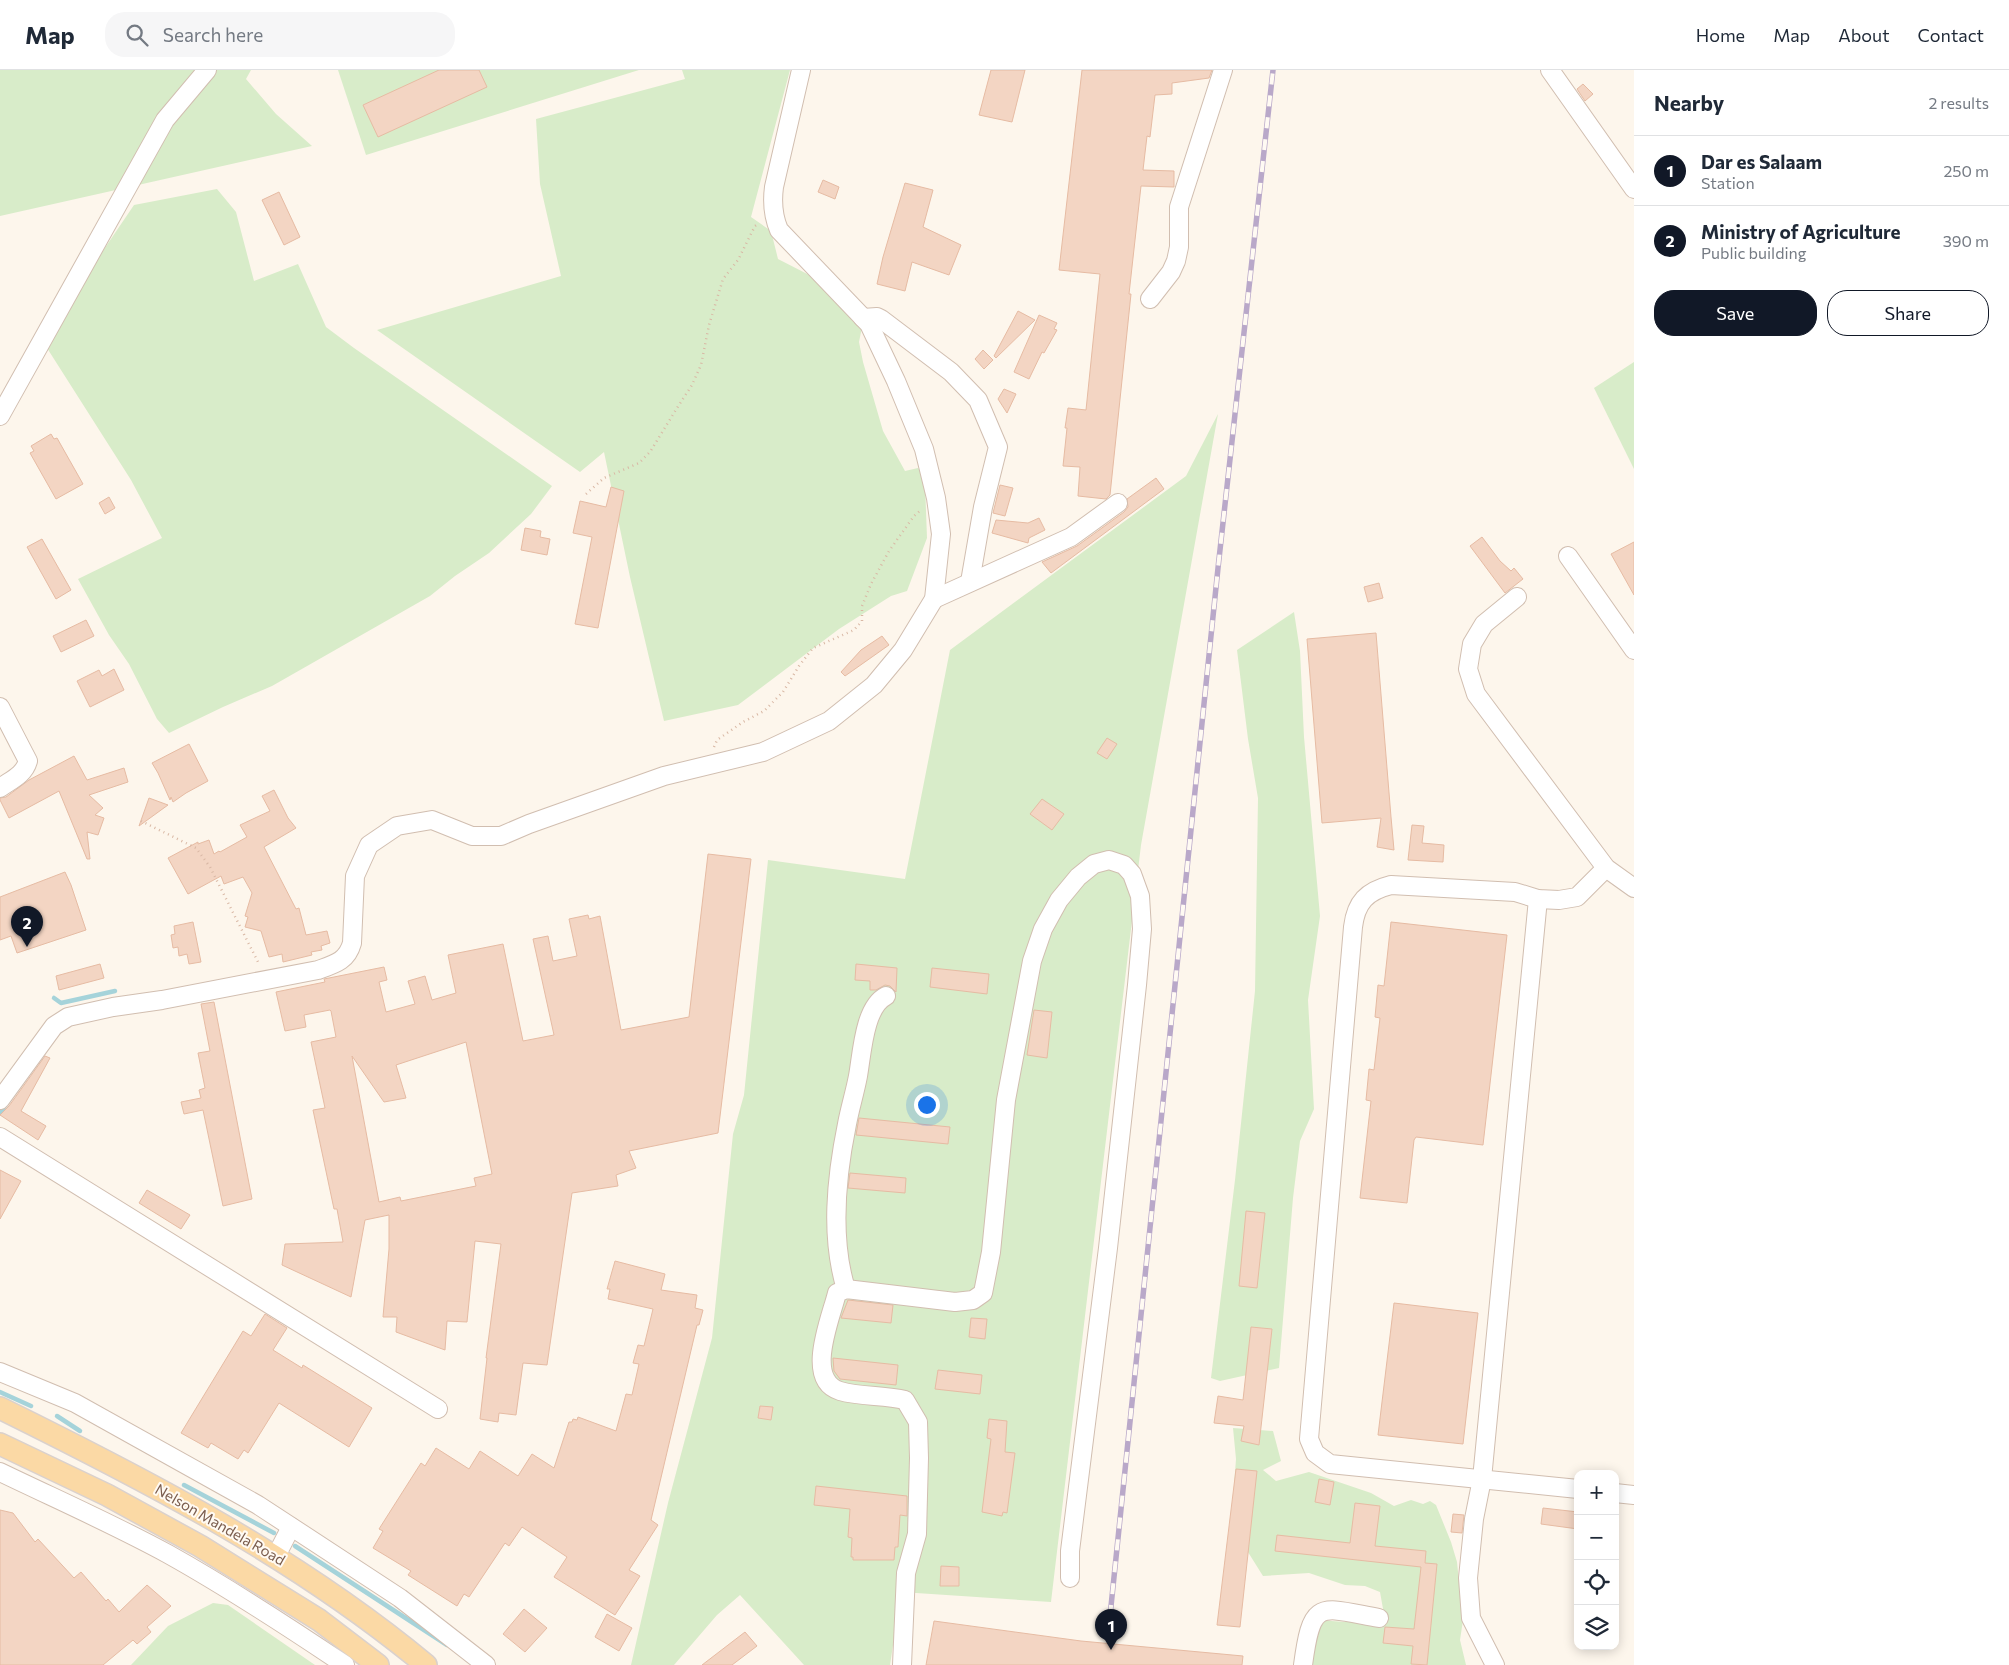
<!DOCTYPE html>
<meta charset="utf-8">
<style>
:root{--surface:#fff;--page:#f6f6f7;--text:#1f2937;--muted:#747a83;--line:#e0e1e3;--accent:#111827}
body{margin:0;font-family:Commissioner,sans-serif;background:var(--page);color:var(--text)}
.controls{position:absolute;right:15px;bottom:15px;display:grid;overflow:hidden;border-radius:10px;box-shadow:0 2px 12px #0003}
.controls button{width:45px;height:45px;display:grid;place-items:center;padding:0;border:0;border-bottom:1px solid var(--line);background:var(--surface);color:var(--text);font:25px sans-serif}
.you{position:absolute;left:926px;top:1034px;width:18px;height:18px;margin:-12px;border:4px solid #fff;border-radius:50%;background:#1a73e8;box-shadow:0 0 0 8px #1a73e833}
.badge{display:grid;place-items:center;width:32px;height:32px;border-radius:50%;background:var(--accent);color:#fff;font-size:16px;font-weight:700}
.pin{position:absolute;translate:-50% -41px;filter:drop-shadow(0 1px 2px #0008)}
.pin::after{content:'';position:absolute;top:26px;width:18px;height:15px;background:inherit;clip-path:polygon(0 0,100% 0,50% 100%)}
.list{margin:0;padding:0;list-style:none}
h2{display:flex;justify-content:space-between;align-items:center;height:65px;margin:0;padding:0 20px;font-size:21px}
h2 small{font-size:16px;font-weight:400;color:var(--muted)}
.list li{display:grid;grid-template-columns:32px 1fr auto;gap:15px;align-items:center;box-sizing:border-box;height:70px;padding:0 20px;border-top:1px solid var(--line)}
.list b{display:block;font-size:19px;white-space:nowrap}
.list p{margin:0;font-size:16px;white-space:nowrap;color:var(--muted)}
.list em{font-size:16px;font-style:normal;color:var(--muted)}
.actions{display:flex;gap:10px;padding:15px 20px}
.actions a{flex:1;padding:11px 0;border:1px solid var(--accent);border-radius:20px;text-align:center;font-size:18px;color:var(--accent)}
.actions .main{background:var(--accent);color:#fff}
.icon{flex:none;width:28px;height:28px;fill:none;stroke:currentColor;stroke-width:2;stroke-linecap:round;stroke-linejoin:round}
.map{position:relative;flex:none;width:1634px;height:1595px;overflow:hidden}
header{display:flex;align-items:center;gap:30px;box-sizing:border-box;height:70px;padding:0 25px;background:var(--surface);border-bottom:1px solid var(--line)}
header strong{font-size:24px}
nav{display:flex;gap:28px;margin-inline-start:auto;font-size:18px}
.search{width:350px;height:45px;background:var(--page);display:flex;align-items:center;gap:12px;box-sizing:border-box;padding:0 18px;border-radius:20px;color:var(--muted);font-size:19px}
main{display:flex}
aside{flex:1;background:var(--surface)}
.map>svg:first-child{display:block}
.green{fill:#d8ecc9}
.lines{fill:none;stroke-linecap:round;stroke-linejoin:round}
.stream{stroke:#a5d3da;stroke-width:4.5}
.building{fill:#f3d5c3;stroke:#e6bba3;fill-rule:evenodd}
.minor-casing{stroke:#d1beb0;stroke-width:20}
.major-casing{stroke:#dad1cd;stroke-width:24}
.path{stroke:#d9b8a5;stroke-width:2.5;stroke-dasharray:1 4;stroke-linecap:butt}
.minor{stroke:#fff;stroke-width:18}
.major{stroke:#fbd9a5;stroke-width:21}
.rail-casing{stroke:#b9a8c9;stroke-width:5.5}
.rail{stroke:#fffaf3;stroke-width:4;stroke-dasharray:11;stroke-linecap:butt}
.labels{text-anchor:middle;stroke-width:4;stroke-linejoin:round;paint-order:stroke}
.street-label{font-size:15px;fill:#7a5c4d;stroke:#fffaf3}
</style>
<header>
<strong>Map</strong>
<div class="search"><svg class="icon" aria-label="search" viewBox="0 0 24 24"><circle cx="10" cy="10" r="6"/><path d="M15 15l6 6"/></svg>Search here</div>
<nav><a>Home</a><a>Map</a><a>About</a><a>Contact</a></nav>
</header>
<main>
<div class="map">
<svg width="1634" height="1595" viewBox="0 0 1634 1595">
<rect width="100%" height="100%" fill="#fdf6ec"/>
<g class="green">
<path d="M 0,0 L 251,0 L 246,9 L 276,44 L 312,76 L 0,146 Z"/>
<path d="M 338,0 L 639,0 L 366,85 Z"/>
<path d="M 682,0 L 790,0 L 751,147 L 771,161 L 778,189 L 817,209 L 862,257 L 859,272 L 863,292 L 883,361 L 905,401 L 918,398 L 923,404 L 925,413 L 927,468 L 907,521 L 891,526 L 839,559 L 738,635 L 664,651 L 630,507 L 604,382 L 580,402 L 377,260 L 561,206 L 540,114 L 536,49 L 685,9 Z"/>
<path d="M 217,119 L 236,142 L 254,211 L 298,194 L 326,257 L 354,278 L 552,416 L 531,444 L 489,483 L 455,506 L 430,526 L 272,616 L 223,637 L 169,663 L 157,649 L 129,594 L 109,565 L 78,509 L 162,468 L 131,410 L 47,278 L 96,191 L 134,135 Z"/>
<path d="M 1634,292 L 1634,399 L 1594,318 Z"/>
<path d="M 1218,344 L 1141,775 L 1051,1532 L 901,1522 L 890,1595 L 804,1595 L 740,1525 L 717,1545 L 674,1595 L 631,1595 L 668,1433 L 712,1268 L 733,1064 L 744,1025 L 768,790 L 905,809 L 950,580 L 1186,406 Z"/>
<path d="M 1294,542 L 1300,581 L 1304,667 L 1320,846 L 1308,930 L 1314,1039 L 1300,1071 L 1293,1128 L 1279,1298 L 1220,1311 L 1211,1308 L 1235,1110 L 1255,921 L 1258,728 L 1248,669 L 1237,580 Z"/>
<path d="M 1233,1358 L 1273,1361 L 1281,1391 L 1263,1400 L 1276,1411 L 1309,1402 L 1371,1423 L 1394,1436 L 1411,1430 L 1423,1434 L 1430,1431 L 1436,1435 L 1451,1472 L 1457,1492 L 1463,1550 L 1460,1570 L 1466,1595 L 1300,1595 L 1305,1549 L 1345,1552 L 1385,1550 L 1380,1522 L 1365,1516 L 1345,1515 L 1309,1503 L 1263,1506 L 1231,1455 L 1236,1389 Z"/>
<path d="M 213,1533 L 228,1535 L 315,1595 L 131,1595 L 168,1556 Z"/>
</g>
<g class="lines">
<g class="stream">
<path d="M 54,928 L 61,933 L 115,921"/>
<path d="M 0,1043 L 6,1034"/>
<path d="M 0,1322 L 31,1336"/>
<path d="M 57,1346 L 80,1361"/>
<path d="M 184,1415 L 274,1463"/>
<path d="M 295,1476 L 447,1575"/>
</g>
</g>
<g class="building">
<path d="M 439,0 L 479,0 L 487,17 L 378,67 L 363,35 Z"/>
<path d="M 991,0 L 1025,0 L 1012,52 L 979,45 Z"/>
<path d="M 1082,0 L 1212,0 L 1209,8 L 1172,13 L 1172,24 L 1155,25 L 1150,67 L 1147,66 L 1143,100 L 1174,101 L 1174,117 L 1141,116 L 1129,224 L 1131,224 L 1110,425 L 1106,429 L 1078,426 L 1080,397 L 1063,396 L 1067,358 L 1065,358 L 1068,338 L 1086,340 L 1100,204 L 1059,200 Z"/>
<path d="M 1583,14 L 1593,24 L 1585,31 L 1577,19 Z"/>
<path d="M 823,110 L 839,117 L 835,129 L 818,122 Z"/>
<path d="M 905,113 L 933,120 L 923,157 L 961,175 L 949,205 L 912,192 L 905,221 L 877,214 L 883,187 Z"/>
<path d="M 279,122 L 300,167 L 284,175 L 262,130 Z"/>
<path d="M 1018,241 L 1035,250 L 996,288 L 994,286 Z"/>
<path d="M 1039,245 L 1057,253 L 1054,259 L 1057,260 L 1044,283 L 1042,282 L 1029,309 L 1014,302 Z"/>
<path d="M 983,280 L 993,290 L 984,299 L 975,289 Z"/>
<path d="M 1004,319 L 1016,324 L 1007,343 L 998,329 Z"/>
<path d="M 51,364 L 54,369 L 57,368 L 83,414 L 56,429 L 30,383 L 34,381 L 31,376 Z"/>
<path d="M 1156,408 L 1164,419 L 1051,503 L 1042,492 L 1077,476 L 1124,442 L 1128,437 L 1127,429 Z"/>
<path d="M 1000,415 L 1013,418 L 1005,446 L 993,443 Z"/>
<path d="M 611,417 L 624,421 L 598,558 L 575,554 L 592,467 L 573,463 L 580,431 L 606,437 Z"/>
<path d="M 109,427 L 115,438 L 105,444 L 99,433 Z"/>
<path d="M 1039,448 L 1045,460 L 1029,468 L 1028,473 L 992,463 L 996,450 L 1028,453 Z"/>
<path d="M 525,458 L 541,461 L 540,467 L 550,469 L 547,485 L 521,480 Z"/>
<path d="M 1482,467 L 1500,491 L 1511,501 L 1514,498 L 1523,509 L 1505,523 L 1470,476 Z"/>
<path d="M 42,469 L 71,520 L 56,529 L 27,477 Z"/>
<path d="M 1634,472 L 1634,525 L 1611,484 Z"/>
<path d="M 1379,513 L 1383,528 L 1368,532 L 1364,517 Z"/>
<path d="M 86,550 L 94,566 L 61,582 L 53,566 Z"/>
<path d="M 1376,563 L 1391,747 L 1394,780 L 1377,777 L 1381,748 L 1322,753 L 1307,569 Z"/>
<path d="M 882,566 L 889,575 L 845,606 L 841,602 L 861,580 Z"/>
<path d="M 114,599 L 124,620 L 90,637 L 77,611 L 99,600 L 102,606 Z"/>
<path d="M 1107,668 L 1117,674 L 1107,689 L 1097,683 Z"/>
<path d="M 189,674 L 208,711 L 186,723 L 173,732 L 171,727 L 170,730 L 158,703 L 152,693 Z"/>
<path d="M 74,686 L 87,710 L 124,698 L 128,712 L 89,725 L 103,738 L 95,745 L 104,748 L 98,765 L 87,762 L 90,789 L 87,789 L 59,721 L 9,748 L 0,730 L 0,728 L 6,727 L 29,710 Z"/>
<path d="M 274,720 L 288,748 L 296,758 L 264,777 L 296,839 L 299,838 L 306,865 L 327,861 L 330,873 L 321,876 L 322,880 L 311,882 L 312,885 L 283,892 L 282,884 L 269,887 L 261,861 L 245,857 L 248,847 L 245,846 L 252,823 L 243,807 L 224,814 L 221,806 L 188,824 L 168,788 L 198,772 L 198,774 L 209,770 L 214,784 L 219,781 L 220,782 L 247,767 L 240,755 L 270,741 L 262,726 Z"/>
<path d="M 149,728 L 168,735 L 139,756 Z"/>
<path d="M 1042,729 L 1064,744 L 1052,760 L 1030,744 Z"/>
<path d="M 1412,755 L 1424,756 L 1422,773 L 1444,775 L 1443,792 L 1408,790 Z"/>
<path d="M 708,784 L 751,789 L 718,1063 L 629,1081 L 636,1098 L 616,1105 L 618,1116 L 572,1123 L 547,1295 L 523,1293 L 516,1345 L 499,1343 L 498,1352 L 480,1349 L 487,1288 L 486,1288 L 501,1174 L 475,1171 L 467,1252 L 447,1251 L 445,1280 L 396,1262 L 397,1247 L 383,1247 L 389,1179 L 389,1145 L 365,1150 L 351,1227 L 282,1195 L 285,1174 L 343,1172 L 337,1139 L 334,1139 L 313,1040 L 325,1038 L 311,972 L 336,967 L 331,941 L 330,940 L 304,945 L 306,957 L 285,961 L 276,922 L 325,912 L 324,909 L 384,897 L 387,910 L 379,912 L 386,942 L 415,934 L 408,911 L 425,906 L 432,930 L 456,923 L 448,885 L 503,874 L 523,971 L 554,965 L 533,869 L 548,866 L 553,891 L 577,886 L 569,849 L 588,845 L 589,849 L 600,846 L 621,960 L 689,947 ZM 466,972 L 492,1104 L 474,1108 L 476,1116 L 401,1131 L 400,1127 L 379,1132 L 352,986 L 384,1032 L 406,1028 L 396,995 Z"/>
<path d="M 65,802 L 71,815 L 86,860 L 17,883 L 11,866 L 0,870 L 0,827 Z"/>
<path d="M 193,852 L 201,892 L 189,894 L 187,884 L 179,886 L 178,877 L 173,878 L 171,865 L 175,864 L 174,856 Z"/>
<path d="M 1391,852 L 1507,865 L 1483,1075 L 1416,1067 L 1414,1070 L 1407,1133 L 1360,1128 L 1371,1031 L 1366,1030 L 1369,999 L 1374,1000 L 1380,948 L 1375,947 L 1378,915 L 1384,916 Z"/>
<path d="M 100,894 L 104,908 L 59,920 L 56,906 Z"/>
<path d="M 856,894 L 897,898 L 896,922 L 890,916 L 885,915 L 876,920 L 870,920 L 870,911 L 855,910 Z"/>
<path d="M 932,898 L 989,904 L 987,924 L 930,917 Z"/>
<path d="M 214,932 L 252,1129 L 223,1136 L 203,1040 L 184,1044 L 181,1032 L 201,1028 L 199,1020 L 205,1018 L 198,983 L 210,981 L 201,934 Z"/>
<path d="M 1034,940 L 1052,942 L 1047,988 L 1027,985 Z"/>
<path d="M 45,986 L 50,988 L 21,1041 L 46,1056 L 38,1070 L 0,1045 L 9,1036 Z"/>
<path d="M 859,1048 L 950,1057 L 948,1074 L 856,1065 Z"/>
<path d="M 0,1100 L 21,1111 L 0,1149 Z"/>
<path d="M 850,1103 L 906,1108 L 905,1123 L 848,1118 Z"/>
<path d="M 147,1120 L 190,1145 L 181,1159 L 139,1133 Z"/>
<path d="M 1246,1141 L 1265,1143 L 1257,1218 L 1239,1216 Z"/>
<path d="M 615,1191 L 665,1204 L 661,1220 L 697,1225 L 695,1238 L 703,1240 L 699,1255 L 697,1255 L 651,1450 L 658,1455 L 629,1500 L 640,1506 L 615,1545 L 554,1507 L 567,1487 L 522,1457 L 509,1476 L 505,1473 L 469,1527 L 464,1524 L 457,1536 L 408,1505 L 411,1501 L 373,1478 L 383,1461 L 379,1459 L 421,1393 L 425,1396 L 436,1378 L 469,1399 L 480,1381 L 518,1406 L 532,1384 L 554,1398 L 569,1352 L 572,1352 L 573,1349 L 577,1350 L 578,1347 L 616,1361 L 626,1324 L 632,1325 L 639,1294 L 633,1293 L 638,1275 L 644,1276 L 653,1239 L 608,1229 L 610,1219 L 607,1219 Z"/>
<path d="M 848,1230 L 893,1235 L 891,1253 L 841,1248 Z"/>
<path d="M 1394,1233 L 1478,1243 L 1463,1374 L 1378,1365 Z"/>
<path d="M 265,1244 L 287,1258 L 273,1280 L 302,1298 L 303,1295 L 372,1338 L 349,1377 L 279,1333 L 248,1383 L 244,1380 L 238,1389 L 211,1373 L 208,1378 L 181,1363 L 243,1261 L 251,1266 Z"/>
<path d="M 971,1248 L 987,1249 L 985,1269 L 969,1267 Z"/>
<path d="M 1251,1257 L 1272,1259 L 1259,1375 L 1241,1371 L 1244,1356 L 1214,1353 L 1218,1326 L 1243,1330 Z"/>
<path d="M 833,1288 L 898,1295 L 896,1315 L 840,1309 L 834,1301 Z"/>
<path d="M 938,1300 L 982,1305 L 980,1324 L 935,1319 Z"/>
<path d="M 760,1336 L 773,1337 L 771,1350 L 758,1348 Z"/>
<path d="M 989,1349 L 1007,1351 L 1005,1382 L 1015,1383 L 1007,1443 L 1003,1442 L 1002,1446 L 982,1442 L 991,1369 L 987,1368 Z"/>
<path d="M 1236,1399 L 1257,1401 L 1240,1557 L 1217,1555 Z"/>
<path d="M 1319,1409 L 1334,1412 L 1330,1435 L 1315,1432 Z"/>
<path d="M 816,1416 L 907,1426 L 907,1446 L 900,1445 L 898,1477 L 895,1477 L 894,1490 L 853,1490 L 853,1487 L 851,1487 L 852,1468 L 848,1467 L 850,1439 L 814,1435 Z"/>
<path d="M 1355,1433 L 1380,1436 L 1375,1476 L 1426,1481 L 1425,1493 L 1437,1494 L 1427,1595 L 1411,1594 L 1413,1576 L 1383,1573 L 1385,1557 L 1414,1559 L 1421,1497 L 1275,1481 L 1277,1465 L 1350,1473 Z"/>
<path d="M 1543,1438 L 1578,1442 L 1578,1459 L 1541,1454 Z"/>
<path d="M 0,1440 L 13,1443 L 35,1472 L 38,1469 L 74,1508 L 81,1502 L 106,1531 L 108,1529 L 119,1542 L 147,1515 L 171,1536 L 147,1557 L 151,1562 L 137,1574 L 133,1570 L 103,1595 L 0,1595 Z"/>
<path d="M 1453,1444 L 1464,1445 L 1462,1463 L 1451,1462 Z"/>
<path d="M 941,1496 L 959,1497 L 959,1516 L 940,1516 Z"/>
<path d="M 524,1539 L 547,1558 L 525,1582 L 503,1564 Z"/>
<path d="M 607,1544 L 632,1558 L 619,1581 L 595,1567 Z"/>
<path d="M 934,1551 L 1081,1571 L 1243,1586 L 1242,1595 L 926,1595 Z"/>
<path d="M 745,1562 L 757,1576 L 732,1595 L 702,1595 Z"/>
</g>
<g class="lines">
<defs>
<g id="minor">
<path d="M 1550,0 L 1634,119"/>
<path d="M 1150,229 L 1171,202 L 1176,191 L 1179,177 L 1179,137 L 1223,0"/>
<path d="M 863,248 L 877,247 L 881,249 L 951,302 L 978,330 L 998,377 L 983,437 L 970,512"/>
<path d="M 0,346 L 165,50 L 207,0"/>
<path d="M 1568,486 L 1634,580"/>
<path d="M 1517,527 L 1484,554 L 1472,574 L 1468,599 L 1476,624 L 1606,798 L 1634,818"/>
<path d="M 934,529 L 1071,467 L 1118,433"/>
<path d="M 0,637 L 28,691 C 24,705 11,710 0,718"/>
<path d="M 0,1030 L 54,956 L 68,947 L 113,937 L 162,930 L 318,900 C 335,894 347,891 352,873 L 355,806 L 369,775 L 397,756 L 432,750 L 472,766 L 501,766 L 529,754 L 664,706 L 763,682 L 829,651 L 874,615 L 903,580 L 934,529 L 941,464 L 936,428 L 924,379 L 896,311 L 869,254 L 779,160 C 773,146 772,132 774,117 L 801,0"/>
<path d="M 0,1067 L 438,1339"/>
<path d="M 846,1219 C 830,1167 836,1108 847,1054 C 850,1038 855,1022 858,1006 C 862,984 864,937 886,926"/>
<path d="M 0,1302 L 75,1333 L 258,1435 L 400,1528 L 486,1595"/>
<path d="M 0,1402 C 56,1429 113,1454 168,1484 C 229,1518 287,1556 345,1595"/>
<path d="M 1578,1419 L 1330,1394 L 1315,1383 L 1309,1369 L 1353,857 C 1356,832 1367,821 1391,815 L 1515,822 L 1538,829 L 1559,830 L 1577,827 L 1606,798"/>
<path d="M 1615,1423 L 1634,1425"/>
<path d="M 276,1486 L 291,1457"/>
<path d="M 902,1595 L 906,1503 L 917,1464 L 919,1388 L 918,1352 L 905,1330 C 884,1325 861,1327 840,1321 C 804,1310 831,1248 837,1223 L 846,1219 L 955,1232 L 973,1230 L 983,1223 L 991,1182 L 1006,1030 L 1032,891 L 1043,859 L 1059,830 L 1078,807 L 1094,794 L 1109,790 L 1124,795 L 1132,804 L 1140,826 L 1142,859 L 1137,915 L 1108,1178 L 1070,1481 L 1070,1508"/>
<path d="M 1303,1595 C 1312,1528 1319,1537 1379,1548"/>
<path d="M 1495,1595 L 1471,1548 L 1468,1508 L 1474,1449 L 1482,1409 L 1538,829"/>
</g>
<g id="major">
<path d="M 0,1338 C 150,1412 297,1488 426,1595"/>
<path d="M 0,1374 L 107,1425 L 200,1476 L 319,1550 L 378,1595"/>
</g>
</defs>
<use href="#minor" class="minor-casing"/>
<use href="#major" class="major-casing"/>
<g class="path">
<path d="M 586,424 L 604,408 L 639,393 L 650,382 L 677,338 L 692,315 L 701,295 L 709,255 L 723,209 L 738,190 L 755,156 L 759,153"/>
<path d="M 714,677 L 717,670 L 743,652 L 764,641 L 783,622 L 799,596 L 813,578 L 854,560 L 862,551 L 862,536 L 871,514 L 889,481 L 914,446 L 922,439"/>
<path d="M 141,751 L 196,778 L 210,797 L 259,894"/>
</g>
<use href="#minor" class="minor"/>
<use href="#major" class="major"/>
<defs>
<path id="rail" d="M 1110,1546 L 1218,498 L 1273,0"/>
</defs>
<use href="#rail" class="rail-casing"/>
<use href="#rail" class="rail"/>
</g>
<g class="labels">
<g class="street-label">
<text transform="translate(220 1455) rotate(30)" y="5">Nelson Mandela Road</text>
</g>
</g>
</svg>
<div class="controls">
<button>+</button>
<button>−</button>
<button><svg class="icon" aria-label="locate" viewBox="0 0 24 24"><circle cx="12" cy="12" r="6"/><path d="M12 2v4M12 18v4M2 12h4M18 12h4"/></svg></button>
<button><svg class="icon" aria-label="layers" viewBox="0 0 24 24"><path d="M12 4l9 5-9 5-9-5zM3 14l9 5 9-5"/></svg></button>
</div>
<div class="you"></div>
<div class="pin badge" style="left:1111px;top:1580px">1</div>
<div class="pin badge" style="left:27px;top:877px">2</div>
</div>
<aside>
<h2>Nearby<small>2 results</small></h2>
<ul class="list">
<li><span class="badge">1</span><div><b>Dar es Salaam</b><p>Station</p></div><em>250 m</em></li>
<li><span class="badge">2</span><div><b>Ministry of Agriculture</b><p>Public building</p></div><em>390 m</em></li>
</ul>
<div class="actions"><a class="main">Save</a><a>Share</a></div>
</aside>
</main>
